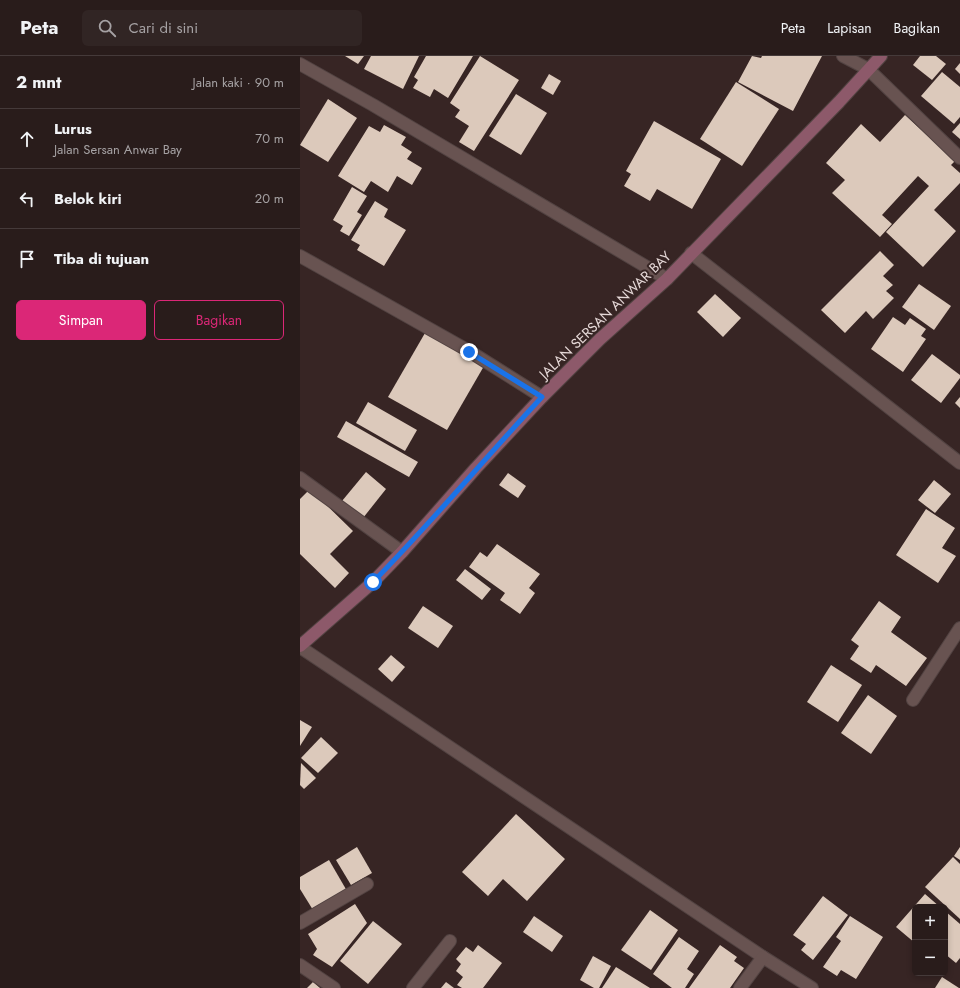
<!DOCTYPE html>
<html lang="id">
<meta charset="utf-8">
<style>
:root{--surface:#291c1b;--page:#312524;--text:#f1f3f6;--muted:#a5a1a3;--line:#453a3a;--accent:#db2777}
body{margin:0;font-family:Jost,sans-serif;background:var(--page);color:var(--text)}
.controls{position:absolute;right:12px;bottom:12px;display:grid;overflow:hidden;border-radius:6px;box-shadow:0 2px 6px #0003}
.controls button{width:36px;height:36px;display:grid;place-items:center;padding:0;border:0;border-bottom:1px solid var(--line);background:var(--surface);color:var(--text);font:20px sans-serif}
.stop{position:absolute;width:12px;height:12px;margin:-9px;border:3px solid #1a73e8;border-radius:50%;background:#fff}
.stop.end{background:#1a73e8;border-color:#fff;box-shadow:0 1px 4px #0008}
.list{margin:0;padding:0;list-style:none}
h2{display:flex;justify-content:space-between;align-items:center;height:52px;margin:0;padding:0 16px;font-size:17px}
h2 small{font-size:13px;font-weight:400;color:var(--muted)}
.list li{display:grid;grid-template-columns:26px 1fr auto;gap:12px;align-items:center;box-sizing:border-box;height:60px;padding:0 16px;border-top:1px solid var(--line)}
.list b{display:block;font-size:15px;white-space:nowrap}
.list p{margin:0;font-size:13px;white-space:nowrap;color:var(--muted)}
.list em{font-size:13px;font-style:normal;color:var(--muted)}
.actions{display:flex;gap:8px;padding:12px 16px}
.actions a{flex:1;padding:9px 0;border:1px solid var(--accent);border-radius:6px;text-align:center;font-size:14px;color:var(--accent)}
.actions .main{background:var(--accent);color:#fff}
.icon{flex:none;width:22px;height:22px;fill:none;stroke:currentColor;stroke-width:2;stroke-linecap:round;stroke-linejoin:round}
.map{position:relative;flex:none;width:660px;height:932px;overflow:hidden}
header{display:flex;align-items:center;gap:24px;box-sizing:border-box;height:56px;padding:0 20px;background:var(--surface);border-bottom:1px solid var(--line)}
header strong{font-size:19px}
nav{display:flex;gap:22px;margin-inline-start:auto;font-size:14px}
.search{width:280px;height:36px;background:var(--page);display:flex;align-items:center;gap:10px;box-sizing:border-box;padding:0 14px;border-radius:6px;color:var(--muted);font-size:15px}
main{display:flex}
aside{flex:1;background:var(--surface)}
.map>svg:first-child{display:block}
.building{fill:#dcc9bb}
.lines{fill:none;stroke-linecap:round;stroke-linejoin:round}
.minor-casing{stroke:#524342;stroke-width:14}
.secondary-casing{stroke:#524342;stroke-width:14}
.minor{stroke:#685351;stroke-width:12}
.secondary{stroke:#8d596a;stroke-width:12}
.route{stroke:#1a73e8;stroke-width:5}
.labels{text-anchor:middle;stroke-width:4;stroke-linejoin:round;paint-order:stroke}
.street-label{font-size:14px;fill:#e5d8d7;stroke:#372524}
</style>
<header>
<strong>Peta</strong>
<div class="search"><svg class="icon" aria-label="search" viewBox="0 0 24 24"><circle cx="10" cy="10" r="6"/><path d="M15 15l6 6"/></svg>Cari di sini</div>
<nav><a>Peta</a><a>Lapisan</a><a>Bagikan</a></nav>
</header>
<main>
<aside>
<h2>2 mnt<small>Jalan kaki · 90 m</small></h2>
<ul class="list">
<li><svg class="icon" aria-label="ahead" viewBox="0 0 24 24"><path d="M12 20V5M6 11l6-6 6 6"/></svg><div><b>Lurus</b><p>Jalan Sersan Anwar Bay</p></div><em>70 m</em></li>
<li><svg class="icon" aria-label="left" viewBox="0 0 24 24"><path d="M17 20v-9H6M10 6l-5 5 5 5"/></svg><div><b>Belok kiri</b></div><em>20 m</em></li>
<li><svg class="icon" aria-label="arrive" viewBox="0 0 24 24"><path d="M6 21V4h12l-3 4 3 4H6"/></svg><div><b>Tiba di tujuan</b></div></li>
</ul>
<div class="actions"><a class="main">Simpan</a><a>Bagikan</a></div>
</aside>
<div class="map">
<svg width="660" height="932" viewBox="0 0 660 932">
<rect width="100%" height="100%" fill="#372524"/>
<g class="building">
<path d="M 45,0 L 64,0 L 58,8 Z"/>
<path d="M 71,0 L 119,0 L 103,33 L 64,13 Z"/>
<path d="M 126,0 L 173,0 L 148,42 L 134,33 L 130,41 L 113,32 L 118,24 L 114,21 Z"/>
<path d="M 180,0 L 219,24 L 174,95 L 159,86 L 169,70 L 155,61 L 160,54 L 150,47 Z"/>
<path d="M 452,0 L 461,2 L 462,0 L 522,0 L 493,55 L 438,26 Z"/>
<path d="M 620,0 L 636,0 L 646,8 L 632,24 L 613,9 Z"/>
<path d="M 660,7 L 660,18 L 655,13 Z"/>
<path d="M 642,16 L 660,31 L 660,61 L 654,68 L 621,40 Z"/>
<path d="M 249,18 L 261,25 L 253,39 L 241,32 Z"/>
<path d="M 436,26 L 479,53 L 442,110 L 400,83 Z"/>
<path d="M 216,38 L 247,57 L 221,99 L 189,80 Z"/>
<path d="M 28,43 L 57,62 L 28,106 L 0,89 Z"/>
<path d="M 605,59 L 655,105 L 651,109 L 660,117 L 660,127 L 634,154 L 656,175 L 623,211 L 586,176 L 629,130 L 618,120 L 582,159 L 592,168 L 580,181 L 532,137 L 545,124 L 526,107 L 561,68 L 580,86 Z"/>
<path d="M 354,65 L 421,103 L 392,153 L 357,133 L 350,145 L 324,130 L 331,118 L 326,115 Z"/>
<path d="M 660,67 L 660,83 L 652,76 Z"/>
<path d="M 84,69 L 106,81 L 101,89 L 112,96 L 107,103 L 122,112 L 112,129 L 97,120 L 88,136 L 71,125 L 64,136 L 38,120 L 69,70 L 80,76 Z"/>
<path d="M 52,131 L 67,140 L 57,156 L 62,159 L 49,180 L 40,175 L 43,170 L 33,164 Z"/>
<path d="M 75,145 L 88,153 L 84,161 L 106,174 L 84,210 L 57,194 L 60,189 L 51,184 Z"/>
<path d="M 580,195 L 594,209 L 583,220 L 593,229 L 586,235 L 594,242 L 573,263 L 566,255 L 545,277 L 521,254 Z"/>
<path d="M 619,228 L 651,250 L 634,274 L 602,251 Z"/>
<path d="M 415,238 L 441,262 L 423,281 L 397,256 Z"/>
<path d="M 593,261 L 605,269 L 610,262 L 626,273 L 621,280 L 626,283 L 603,316 L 571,293 Z"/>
<path d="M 125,277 L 184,310 L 147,374 L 88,341 Z"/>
<path d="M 632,298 L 660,319 L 660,322 L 641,347 L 611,324 Z"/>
<path d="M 660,341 L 660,352 L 655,347 Z"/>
<path d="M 68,346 L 117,374 L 105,395 L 56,367 Z"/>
<path d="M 46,365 L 118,406 L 109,421 L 37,381 Z"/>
<path d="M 66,416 L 86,433 L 63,462 L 42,445 Z"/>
<path d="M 208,417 L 226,430 L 218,442 L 199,429 Z"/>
<path d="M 634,424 L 651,438 L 635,457 L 618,444 Z"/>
<path d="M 10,433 L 53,475 L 30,498 L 49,517 L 35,532 L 0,498 L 0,443 Z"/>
<path d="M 626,453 L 655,472 L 642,492 L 656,500 L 638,527 L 596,499 Z"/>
<path d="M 197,488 L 240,518 L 229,532 L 235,537 L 220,558 L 200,544 L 205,537 L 169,511 L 180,496 L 187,501 Z"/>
<path d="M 165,513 L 191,533 L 182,544 L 156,524 Z"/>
<path d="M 579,545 L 601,561 L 591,576 L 627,602 L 606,630 L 576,609 L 571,617 L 550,603 L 559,590 L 551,584 Z"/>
<path d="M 123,550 L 153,570 L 138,592 L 108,572 Z"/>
<path d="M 91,599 L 105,611 L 92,626 L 78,613 Z"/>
<path d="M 531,609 L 562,629 L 538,666 L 507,646 Z"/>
<path d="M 568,639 L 597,660 L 571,698 L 541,677 Z"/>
<path d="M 0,664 L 12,671 L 0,690 Z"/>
<path d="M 21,681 L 38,697 L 18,717 L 1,702 Z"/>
<path d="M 1,707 L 16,722 L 4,733 L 0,729 Z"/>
<path d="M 216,758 L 265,803 L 227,845 L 203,823 L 188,840 L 162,816 Z"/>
<path d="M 57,791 L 72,817 L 51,829 L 36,804 Z"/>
<path d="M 660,791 L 660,804 L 654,800 Z"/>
<path d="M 653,801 L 660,808 L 660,863 L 625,831 Z"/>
<path d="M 29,804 L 47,835 L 13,854 L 0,833 L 0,821 Z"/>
<path d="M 625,838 L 640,851 L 615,851 L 615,887 L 596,871 Z"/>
<path d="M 523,840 L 548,859 L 513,904 L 501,894 L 506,888 L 493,879 Z"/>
<path d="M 55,848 L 67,867 L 32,911 L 13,899 L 17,893 L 8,878 Z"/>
<path d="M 350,854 L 378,874 L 351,914 L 321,894 Z"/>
<path d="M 645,855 L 660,868 L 660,902 L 656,907 L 645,898 Z"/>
<path d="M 234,860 L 263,880 L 252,896 L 223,876 Z"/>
<path d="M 550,860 L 583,881 L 556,923 L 541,914 L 537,920 L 523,911 L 541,885 L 536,881 Z"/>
<path d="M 73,865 L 102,888 L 68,928 L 40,905 Z"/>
<path d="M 379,881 L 399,895 L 387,913 L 394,918 L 385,932 L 372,932 L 353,918 Z"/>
<path d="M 178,889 L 202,907 L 183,932 L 162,932 L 157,929 L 163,921 L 156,915 L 161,908 L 156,903 L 166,891 L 173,896 Z"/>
<path d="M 420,889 L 437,901 L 434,905 L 444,912 L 430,932 L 389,932 Z"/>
<path d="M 293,900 L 311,910 L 299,932 L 294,932 L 280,924 Z"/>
<path d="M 316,911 L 350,932 L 302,932 Z"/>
<path d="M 642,921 L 659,932 L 635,932 Z"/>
<path d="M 13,926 L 20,932 L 7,932 Z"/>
<path d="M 146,926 L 154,932 L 141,932 Z"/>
</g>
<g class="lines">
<defs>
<g id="minor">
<path d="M 543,0 L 568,13 L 660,102"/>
<path d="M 0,8 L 73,49 L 367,223"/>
<path d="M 391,197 L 660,407"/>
<path d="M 0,200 L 169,295 L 242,341"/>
<path d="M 0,422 L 102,496"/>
<path d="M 0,591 L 463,901 L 512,932"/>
<path d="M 613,644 L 660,572"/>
<path d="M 0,867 L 67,828"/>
<path d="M 0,909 L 34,932"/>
<path d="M 113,932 L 150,885"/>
<path d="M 440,932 L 463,901"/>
</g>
<path id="secondary" d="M 0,590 L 73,526 L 102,496 L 176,412 L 242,341 L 300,283 L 367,223 L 539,46 L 581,0"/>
</defs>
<use href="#minor" class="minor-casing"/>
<use href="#secondary" class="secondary-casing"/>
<use href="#minor" class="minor"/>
<use href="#secondary" class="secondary"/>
</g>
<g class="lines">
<path class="route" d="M 73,526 C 132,466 185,402 242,341 L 169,296"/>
</g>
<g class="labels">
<g class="street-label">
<text transform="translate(305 259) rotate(-44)" y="5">JALAN SERSAN ANWAR BAY</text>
</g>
</g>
</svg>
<div class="controls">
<button>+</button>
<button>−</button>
</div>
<div class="stop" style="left:73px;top:526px"></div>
<div class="stop end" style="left:169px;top:296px"></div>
</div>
</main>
